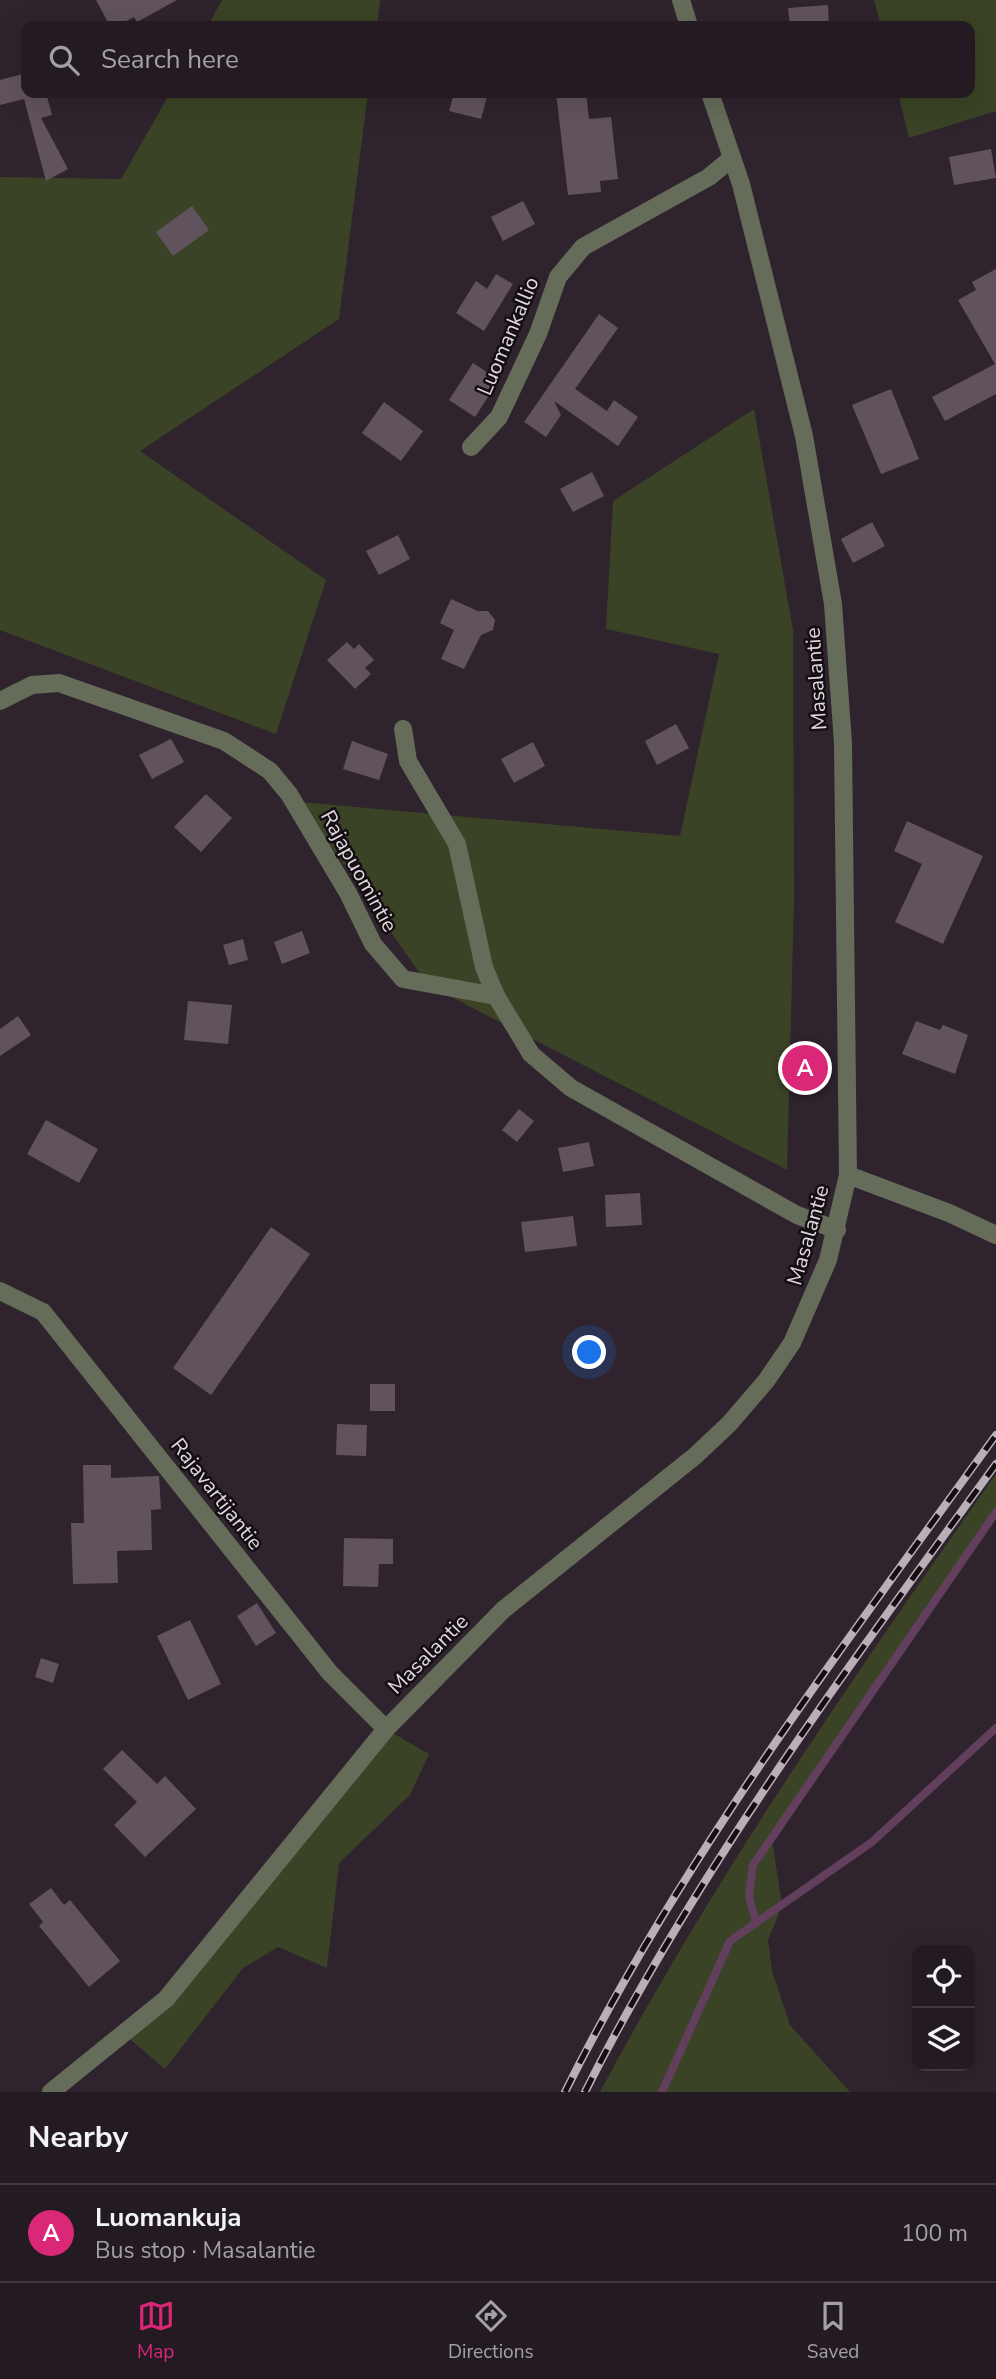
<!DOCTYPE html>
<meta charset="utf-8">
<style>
:root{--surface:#231a22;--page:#2b232a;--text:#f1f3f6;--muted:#a3a1a5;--line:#403840;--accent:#db2777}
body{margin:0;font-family:"Nunito Sans",sans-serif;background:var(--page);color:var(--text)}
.controls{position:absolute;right:21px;bottom:21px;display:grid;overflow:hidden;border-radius:14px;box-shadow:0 7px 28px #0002}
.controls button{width:63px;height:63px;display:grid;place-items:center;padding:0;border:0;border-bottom:2px solid var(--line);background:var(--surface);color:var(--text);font:35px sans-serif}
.you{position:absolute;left:590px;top:1353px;width:24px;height:24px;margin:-18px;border:5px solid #fff;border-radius:50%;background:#1a73e8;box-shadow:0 0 0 10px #1a73e833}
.badge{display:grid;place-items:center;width:46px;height:46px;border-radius:50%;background:var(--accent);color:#fff;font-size:23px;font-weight:700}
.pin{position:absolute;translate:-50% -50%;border:4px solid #fff;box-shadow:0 2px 7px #0006}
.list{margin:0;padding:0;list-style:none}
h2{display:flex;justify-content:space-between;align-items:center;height:91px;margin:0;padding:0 28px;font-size:30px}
h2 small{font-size:23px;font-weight:400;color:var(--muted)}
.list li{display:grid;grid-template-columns:46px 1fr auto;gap:21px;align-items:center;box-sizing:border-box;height:98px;padding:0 28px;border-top:2px solid var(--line)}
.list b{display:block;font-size:26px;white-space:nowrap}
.list p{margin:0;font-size:23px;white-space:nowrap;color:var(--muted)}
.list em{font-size:23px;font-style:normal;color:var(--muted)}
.icon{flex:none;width:38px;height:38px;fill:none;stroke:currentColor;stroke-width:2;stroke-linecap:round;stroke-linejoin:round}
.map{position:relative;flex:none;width:996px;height:2092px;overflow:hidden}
.search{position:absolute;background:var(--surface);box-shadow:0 7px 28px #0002;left:21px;right:21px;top:21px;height:77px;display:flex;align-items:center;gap:18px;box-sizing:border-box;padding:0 24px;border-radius:14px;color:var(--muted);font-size:26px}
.sheet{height:189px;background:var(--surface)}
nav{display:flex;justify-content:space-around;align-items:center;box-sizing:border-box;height:98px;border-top:2px solid var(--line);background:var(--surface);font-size:19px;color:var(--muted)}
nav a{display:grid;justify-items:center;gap:4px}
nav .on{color:var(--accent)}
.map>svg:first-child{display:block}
.green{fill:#3a4325}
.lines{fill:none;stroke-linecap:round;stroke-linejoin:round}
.stream{stroke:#623f5d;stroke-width:8}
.building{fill:#61535e}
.minor{stroke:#656c59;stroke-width:18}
.rail-casing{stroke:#b9b0b7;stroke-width:8}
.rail{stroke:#140e13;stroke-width:5;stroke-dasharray:16;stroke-linecap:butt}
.labels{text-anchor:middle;stroke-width:5;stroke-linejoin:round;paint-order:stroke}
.street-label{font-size:21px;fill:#e0d8df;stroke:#140e13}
</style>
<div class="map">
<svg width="996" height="2092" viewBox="0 0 996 2092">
<rect width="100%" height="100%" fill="#2f232d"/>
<g class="green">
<path d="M 222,0 L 380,0 L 377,26 L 208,26 Z"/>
<path d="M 874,0 L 996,0 L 996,111 L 909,138 L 898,93 L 970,93 L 970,26 L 881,26 Z"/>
<path d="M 170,93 L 368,93 L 339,319 L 140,451 L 326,580 L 276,734 L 0,630 L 0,177 L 121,179 Z"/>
<path d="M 754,409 L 793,630 L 794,900 L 787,1170 L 428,985 L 300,802 L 680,836 L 719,654 L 606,629 L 613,501 Z"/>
<path d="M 996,1474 L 996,1512 L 772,1839 L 782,1906 L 768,1940 L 772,1971 L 790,2025 L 850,2092 L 600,2092 C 715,1876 855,1674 996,1474 Z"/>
<path d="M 386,1729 L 429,1754 L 410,1795 L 339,1863 L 327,1968 L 278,1947 L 243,1968 L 165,2069 L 124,2034 L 166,1999 Z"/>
</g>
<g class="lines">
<g class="stream">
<path d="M 756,1923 L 749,1896 L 753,1865 L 996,1512"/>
<path d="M 662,2092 L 730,1941 L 872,1842 L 996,1728"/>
</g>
</g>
<g class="building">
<path d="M 96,0 L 177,0 L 137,22 L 134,17 L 117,26 L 110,26 Z"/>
<path d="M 828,5 L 829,26 L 790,26 L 788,8 Z"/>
<path d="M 26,73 L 26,93 L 46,93 L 52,115 L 41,118 L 68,169 L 46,181 L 24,99 L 0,105 L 0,80 Z"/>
<path d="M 454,93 L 488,93 L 481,119 L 449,111 Z"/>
<path d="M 556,93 L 586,93 L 589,119 L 611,117 L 618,179 L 600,181 L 601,192 L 568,195 Z"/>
<path d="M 991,149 L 996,178 L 954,185 L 949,157 Z"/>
<path d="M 523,201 L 535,224 L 503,241 L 491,217 Z"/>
<path d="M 192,206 L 209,230 L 173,256 L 156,232 Z"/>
<path d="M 996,269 L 996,394 L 945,421 L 932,397 L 995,364 L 958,300 L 976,290 L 972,282 Z"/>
<path d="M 496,274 L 513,284 L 484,331 L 456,313 L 476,281 L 487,289 Z"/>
<path d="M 599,314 L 618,328 L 575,389 L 607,411 L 614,400 L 638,417 L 618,446 L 554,401 L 561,415 L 546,437 L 524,422 Z"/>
<path d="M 473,363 L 499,380 L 475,417 L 449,400 Z"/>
<path d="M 891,389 L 919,459 L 881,474 L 852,405 Z"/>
<path d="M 384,402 L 423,431 L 401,461 L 362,433 Z"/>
<path d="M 592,472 L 604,496 L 573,512 L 560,489 Z"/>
<path d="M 872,522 L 885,546 L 853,563 L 841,539 Z"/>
<path d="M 398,535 L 410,559 L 379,575 L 366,551 Z"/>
<path d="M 451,599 L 478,611 L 488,611 L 495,620 L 493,630 L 481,635 L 464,669 L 441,659 L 454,630 L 440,623 Z"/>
<path d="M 347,642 L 354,649 L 359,644 L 374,660 L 365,668 L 371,674 L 355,689 L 327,660 Z"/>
<path d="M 676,724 L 689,748 L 657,765 L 645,741 Z"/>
<path d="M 171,739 L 184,762 L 152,779 L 139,755 Z"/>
<path d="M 352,741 L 388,754 L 379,780 L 343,769 Z"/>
<path d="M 533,742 L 545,766 L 514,783 L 501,759 Z"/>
<path d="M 206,794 L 232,818 L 201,852 L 174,827 Z"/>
<path d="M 907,821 L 983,856 L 943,944 L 895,922 L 922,864 L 894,851 Z"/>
<path d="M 302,931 L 310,953 L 282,964 L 274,942 Z"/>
<path d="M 243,939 L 248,960 L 229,965 L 223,945 Z"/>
<path d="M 188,1001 L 232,1005 L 228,1044 L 184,1040 Z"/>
<path d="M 18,1016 L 31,1035 L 0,1056 L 0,1029 Z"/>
<path d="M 916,1021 L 940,1030 L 943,1025 L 968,1035 L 955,1074 L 902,1054 Z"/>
<path d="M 519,1109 L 534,1121 L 517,1142 L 502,1130 Z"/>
<path d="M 46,1120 L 98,1149 L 79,1183 L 27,1154 Z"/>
<path d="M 589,1142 L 594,1166 L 563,1172 L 558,1148 Z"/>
<path d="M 640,1193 L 642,1225 L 606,1227 L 605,1195 Z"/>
<path d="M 573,1216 L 577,1246 L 525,1252 L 521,1222 Z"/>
<path d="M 271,1227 L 310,1254 L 211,1395 L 173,1368 Z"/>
<rect x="370" y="1384" width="25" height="27"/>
<path d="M 337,1424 L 367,1425 L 366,1456 L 336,1455 Z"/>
<path d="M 83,1465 L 111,1465 L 111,1478 L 159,1476 L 161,1509 L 151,1510 L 152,1550 L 117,1551 L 118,1583 L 73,1584 L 71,1523 L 84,1523 Z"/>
<path d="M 344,1538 L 393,1539 L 393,1564 L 379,1564 L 378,1587 L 343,1586 Z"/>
<path d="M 257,1603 L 276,1633 L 256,1646 L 237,1616 Z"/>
<path d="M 190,1620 L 221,1684 L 188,1700 L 157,1636 Z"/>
<path d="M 41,1658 L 59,1664 L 53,1683 L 35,1677 Z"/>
<path d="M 122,1750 L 157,1784 L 165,1776 L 196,1809 L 145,1857 L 114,1825 L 137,1802 L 103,1769 Z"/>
<path d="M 51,1888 L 64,1905 L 70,1900 L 120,1961 L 89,1987 L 39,1926 L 43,1922 L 29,1904 Z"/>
</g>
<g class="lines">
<g class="minor">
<path d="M 681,0 L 689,26"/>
<path d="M 471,447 L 499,417 L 538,334 L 558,277 L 583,247 L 709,177 L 732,158"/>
<path d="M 0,701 L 32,685 L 59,683 L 224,741 L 270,771 L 289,794 L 348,893 L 373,944 L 403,979 L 496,996 L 531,1054 L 571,1088 L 797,1215 L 837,1230"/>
<path d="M 403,729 L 408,761 L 457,844 L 484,967 L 496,996"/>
<path d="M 848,1175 L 949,1213 L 996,1235"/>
<path d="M 0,1291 L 43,1312 L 330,1673 L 386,1729"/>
<path d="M 51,2092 L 166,1999 L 386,1729 L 503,1610 L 695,1456 L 729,1424 L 766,1381 L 792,1343 L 828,1260 L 848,1175 L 843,743 L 833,604 L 804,436 L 741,184 L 710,93"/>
</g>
<defs>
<g id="rail">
<path d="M 565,2092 C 682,1857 843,1647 996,1435"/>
<path d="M 585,2092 C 698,1868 849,1666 996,1464"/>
</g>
</defs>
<use href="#rail" class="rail-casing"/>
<use href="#rail" class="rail"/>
</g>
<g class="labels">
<g class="street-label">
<text transform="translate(508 336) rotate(-67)" y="7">Luomankallio</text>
<text transform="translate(816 679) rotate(-94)" y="7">Masalantie</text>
<text transform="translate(359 871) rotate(61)" y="7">Rajapuomintie</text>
<text transform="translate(808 1235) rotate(-74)" y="7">Masalantie</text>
<text transform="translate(217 1494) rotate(52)" y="7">Rajavartijantie</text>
<text transform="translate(428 1654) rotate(-45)" y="7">Masalantie</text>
</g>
</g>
</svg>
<div class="controls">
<button><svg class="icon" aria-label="locate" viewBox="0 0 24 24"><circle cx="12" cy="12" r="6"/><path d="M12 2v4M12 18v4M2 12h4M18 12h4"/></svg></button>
<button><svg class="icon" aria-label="layers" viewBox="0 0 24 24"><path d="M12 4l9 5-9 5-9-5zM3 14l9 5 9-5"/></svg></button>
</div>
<div class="you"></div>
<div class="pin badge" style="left:805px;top:1068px">A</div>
<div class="search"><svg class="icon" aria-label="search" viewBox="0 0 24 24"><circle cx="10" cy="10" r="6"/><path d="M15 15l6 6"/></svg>Search here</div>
</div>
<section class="sheet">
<h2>Nearby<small></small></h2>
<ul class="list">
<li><span class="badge">A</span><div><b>Luomankuja</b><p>Bus stop · Masalantie</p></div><em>100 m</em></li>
</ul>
</section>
<nav>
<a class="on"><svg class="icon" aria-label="map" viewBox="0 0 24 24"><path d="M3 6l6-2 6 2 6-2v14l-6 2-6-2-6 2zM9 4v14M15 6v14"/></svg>Map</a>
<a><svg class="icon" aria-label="directions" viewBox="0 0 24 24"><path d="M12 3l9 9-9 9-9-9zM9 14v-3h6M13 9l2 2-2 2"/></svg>Directions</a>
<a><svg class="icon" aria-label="saved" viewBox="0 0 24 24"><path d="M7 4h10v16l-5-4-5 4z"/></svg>Saved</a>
</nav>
